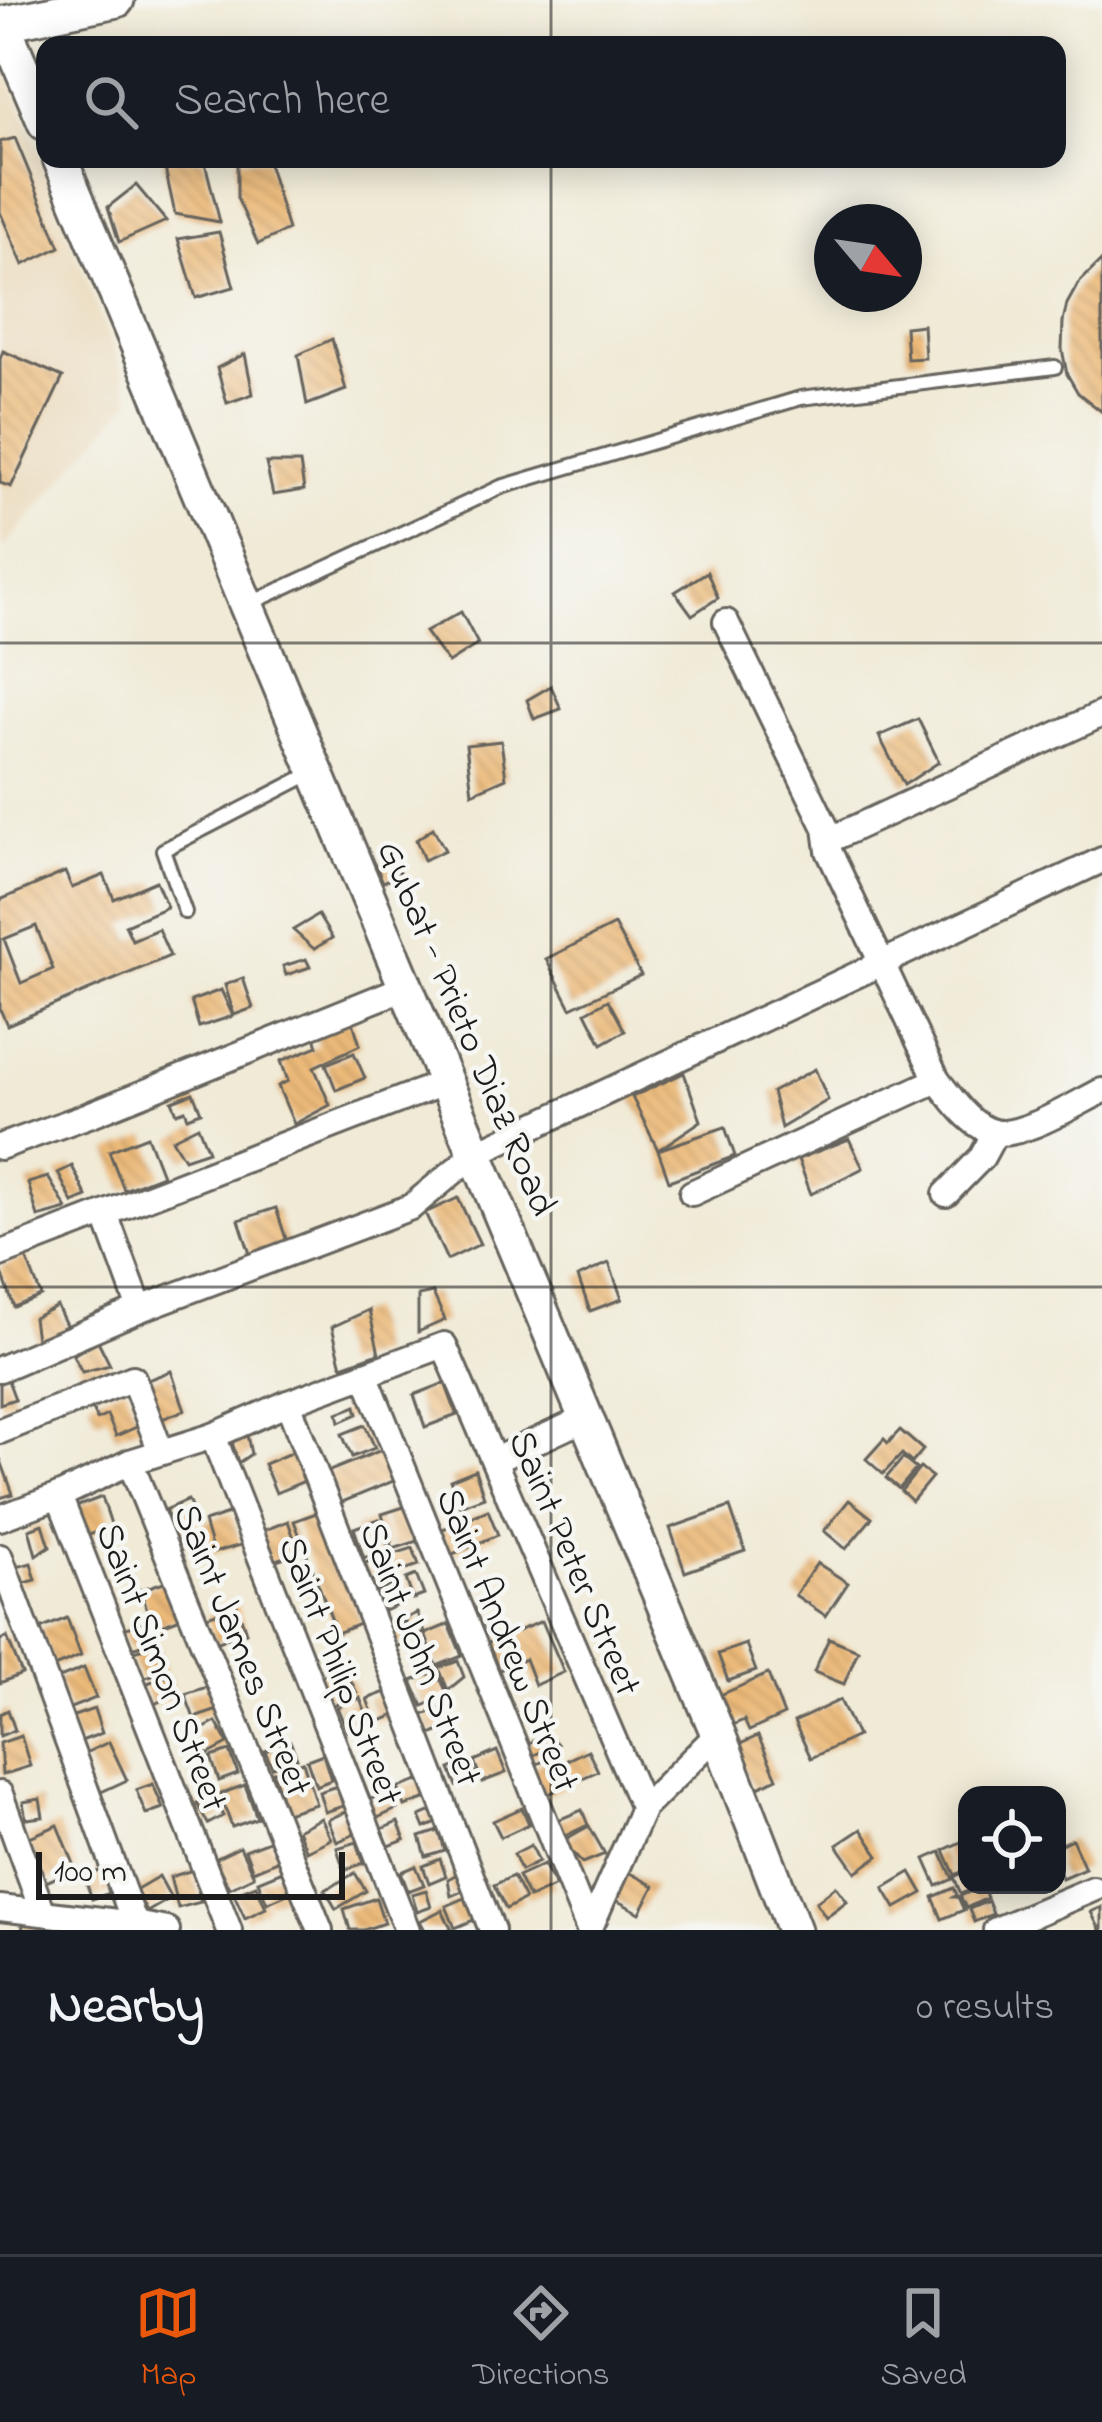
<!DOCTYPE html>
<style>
:root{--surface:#171b24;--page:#20242c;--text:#f1f3f6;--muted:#9ea1a6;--line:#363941;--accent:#ea580c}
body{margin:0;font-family:"Indie Flower",sans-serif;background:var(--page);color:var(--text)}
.controls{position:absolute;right:36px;bottom:36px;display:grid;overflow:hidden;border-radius:24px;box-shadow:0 6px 30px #0003}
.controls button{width:108px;height:108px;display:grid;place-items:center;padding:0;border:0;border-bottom:3px solid var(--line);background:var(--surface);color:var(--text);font:60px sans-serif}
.compass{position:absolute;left:814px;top:204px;width:108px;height:108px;border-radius:50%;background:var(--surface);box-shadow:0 6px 30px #0003;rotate:119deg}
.scale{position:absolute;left:36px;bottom:30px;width:309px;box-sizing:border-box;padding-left:12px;border:6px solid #1c1c1c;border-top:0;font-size:33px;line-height:42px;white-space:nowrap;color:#1c1c1c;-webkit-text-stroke:9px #f6f6f2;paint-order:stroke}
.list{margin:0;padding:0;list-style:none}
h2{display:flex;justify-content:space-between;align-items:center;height:156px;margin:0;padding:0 48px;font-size:51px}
h2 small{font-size:39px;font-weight:400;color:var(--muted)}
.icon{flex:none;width:66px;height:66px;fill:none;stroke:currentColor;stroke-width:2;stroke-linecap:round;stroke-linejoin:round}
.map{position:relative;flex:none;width:1102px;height:1930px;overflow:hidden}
.search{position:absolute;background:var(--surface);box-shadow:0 6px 30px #0003;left:36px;right:36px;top:36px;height:132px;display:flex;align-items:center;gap:30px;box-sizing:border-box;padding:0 42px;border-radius:24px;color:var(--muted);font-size:45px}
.sheet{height:324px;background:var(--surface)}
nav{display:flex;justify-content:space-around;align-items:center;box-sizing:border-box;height:168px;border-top:3px solid var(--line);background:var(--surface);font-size:33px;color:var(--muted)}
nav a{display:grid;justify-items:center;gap:6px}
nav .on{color:var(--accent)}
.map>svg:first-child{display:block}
.built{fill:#ead9ba}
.building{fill:url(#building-back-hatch);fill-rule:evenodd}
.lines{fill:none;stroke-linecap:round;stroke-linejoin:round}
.service-casing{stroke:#66645d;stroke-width:18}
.minor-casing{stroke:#66645d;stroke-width:30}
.secondary-casing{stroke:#66645d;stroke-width:39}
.service{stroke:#fff;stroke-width:12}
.minor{stroke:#fff;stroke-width:24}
.secondary{stroke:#fff;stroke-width:33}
.grid{fill:none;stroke:#1c1c1c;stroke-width:3;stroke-opacity:0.55}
.labels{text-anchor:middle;stroke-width:9;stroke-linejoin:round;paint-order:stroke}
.street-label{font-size:39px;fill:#1c1c1c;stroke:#f6f6f2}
</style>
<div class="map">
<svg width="1102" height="1930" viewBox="0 0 1102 1930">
<defs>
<pattern id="building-back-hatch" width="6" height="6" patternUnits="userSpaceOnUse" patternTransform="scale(3)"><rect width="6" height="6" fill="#ecba79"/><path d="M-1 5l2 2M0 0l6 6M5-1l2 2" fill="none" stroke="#ca9f68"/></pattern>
</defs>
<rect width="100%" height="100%" fill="#f6f6f2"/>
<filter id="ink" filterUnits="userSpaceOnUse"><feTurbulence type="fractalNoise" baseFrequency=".00833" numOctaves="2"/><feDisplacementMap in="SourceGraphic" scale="24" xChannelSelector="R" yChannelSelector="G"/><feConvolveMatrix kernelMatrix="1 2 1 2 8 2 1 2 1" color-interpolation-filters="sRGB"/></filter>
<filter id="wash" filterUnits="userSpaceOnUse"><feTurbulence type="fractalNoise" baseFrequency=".004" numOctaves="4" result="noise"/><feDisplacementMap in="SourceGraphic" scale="48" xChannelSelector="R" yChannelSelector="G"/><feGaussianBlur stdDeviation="2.7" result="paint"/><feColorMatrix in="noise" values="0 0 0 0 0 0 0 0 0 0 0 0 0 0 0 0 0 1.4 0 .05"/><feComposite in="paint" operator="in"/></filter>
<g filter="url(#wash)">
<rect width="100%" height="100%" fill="#f0ead6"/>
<path class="built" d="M 0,51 L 132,399 L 4,547 L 0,546 Z"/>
<g id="blocks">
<g class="building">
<path d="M 15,138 L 60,247 L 23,265 L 0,212 L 0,142 Z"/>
<path d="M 163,159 L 204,159 L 220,222 L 175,214 Z"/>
<path d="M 237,159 L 267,159 L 288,230 L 258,244 L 237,198 Z"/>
<path d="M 136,185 L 166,221 L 119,242 L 108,207 Z"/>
<path d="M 219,232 L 234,287 L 196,298 L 178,239 Z"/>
<path d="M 1102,260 L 1102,412 L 1078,393 L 1067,374 L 1062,349 L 1063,322 L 1067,304 L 1078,284 Z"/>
<path d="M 923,325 L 925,358 L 907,359 L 905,327 Z"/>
<path d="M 332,339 L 346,390 L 307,405 L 298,355 Z"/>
<path d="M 3,351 L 63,377 L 11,487 L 0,483 L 0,359 Z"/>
<path d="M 245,354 L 253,394 L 227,403 L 217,368 Z"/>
<path d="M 266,463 L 300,463 L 304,490 L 273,495 Z"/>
<path d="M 707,572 L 718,598 L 692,615 L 675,592 Z"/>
<path d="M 461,612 L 478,644 L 448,663 L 425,632 Z"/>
<path d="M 551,686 L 561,709 L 534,719 L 527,700 Z"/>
<path d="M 918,719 L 939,762 L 904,785 L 879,736 Z"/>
<path d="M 501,741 L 506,778 L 472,793 L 466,745 Z"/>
<path d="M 433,828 L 445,850 L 424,860 L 416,840 Z"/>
<path d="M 393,860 L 400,874 L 383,882 L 376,866 Z"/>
<path d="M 65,872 L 72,888 L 104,875 L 114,899 L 156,881 L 167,907 L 125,925 L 132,940 L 158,929 L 170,956 L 7,1025 L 0,1009 L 0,900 ZM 36,926 L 53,969 L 21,983 L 4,939 Z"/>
<path d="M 318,915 L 332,938 L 314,949 L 293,930 Z"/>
<path d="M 614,925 L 641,975 L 571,1008 L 546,959 Z"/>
<path d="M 306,959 L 310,967 L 286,975 L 283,966 Z"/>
<path d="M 243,978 L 253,1008 L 234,1015 L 225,985 Z"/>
<path d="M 221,990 L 233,1016 L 199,1027 L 191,1001 Z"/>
<path d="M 608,1000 L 625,1031 L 602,1044 L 586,1012 Z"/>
<path d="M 352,1019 L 360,1045 L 314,1067 L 330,1105 L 294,1124 L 278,1086 L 288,1081 L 281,1061 L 318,1046 L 314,1033 Z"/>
<path d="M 354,1053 L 365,1078 L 336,1090 L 326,1064 Z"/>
<path d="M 815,1069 L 828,1100 L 781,1128 L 772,1092 Z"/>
<path d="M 684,1073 L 701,1121 L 658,1150 L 632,1097 Z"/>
<path d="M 193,1093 L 201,1112 L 188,1117 L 185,1110 L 177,1113 L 172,1101 Z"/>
<path d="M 198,1126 L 208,1151 L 184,1159 L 172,1139 Z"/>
<path d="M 725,1127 L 735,1156 L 669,1181 L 658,1150 Z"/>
<path d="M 147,1136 L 162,1175 L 124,1190 L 109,1151 Z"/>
<path d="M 849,1139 L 863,1168 L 811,1194 L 798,1159 Z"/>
<path d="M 72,1166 L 87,1197 L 73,1203 L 58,1173 Z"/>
<path d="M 48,1177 L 67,1209 L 38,1217 L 28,1183 Z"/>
<path d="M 458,1198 L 480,1244 L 447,1260 L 425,1213 Z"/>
<path d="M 276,1208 L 288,1245 L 251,1257 L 239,1220 Z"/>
<path d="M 26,1257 L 41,1296 L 14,1307 L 0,1267 Z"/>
<path d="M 609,1263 L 622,1299 L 590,1311 L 578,1277 Z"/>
<path d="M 433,1293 L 445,1320 L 418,1332 L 418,1296 Z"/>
<path d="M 57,1306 L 69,1331 L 37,1346 L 33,1318 Z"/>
<path d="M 369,1310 L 379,1353 L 342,1366 L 332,1327 Z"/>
<path d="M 98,1341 L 110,1365 L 82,1372 L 73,1355 Z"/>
<path d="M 171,1371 L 185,1410 L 157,1421 L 142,1382 Z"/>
<path d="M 6,1375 L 15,1399 L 0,1404 L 0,1377 Z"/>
<path d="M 445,1383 L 457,1415 L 425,1427 L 414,1395 Z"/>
<path d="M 124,1386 L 141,1425 L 116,1436 L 107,1415 L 97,1420 L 89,1401 Z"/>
<path d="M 356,1406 L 358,1414 L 340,1422 L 338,1413 Z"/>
<path d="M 365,1425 L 375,1448 L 352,1457 L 342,1434 Z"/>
<path d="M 900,1430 L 923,1450 L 912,1463 L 902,1454 L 883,1474 L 866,1459 L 884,1439 L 888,1443 Z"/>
<path d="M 247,1435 L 251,1454 L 238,1463 L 231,1438 Z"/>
<path d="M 384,1449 L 396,1480 L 340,1503 L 327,1472 Z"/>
<path d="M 295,1451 L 307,1480 L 276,1493 L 264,1464 Z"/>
<path d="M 0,1458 L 13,1494 L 0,1498 Z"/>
<path d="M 903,1458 L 916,1469 L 899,1489 L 886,1478 Z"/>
<path d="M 920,1468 L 932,1477 L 912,1501 L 901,1491 Z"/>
<path d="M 475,1470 L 484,1497 L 460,1506 L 450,1480 Z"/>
<path d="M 102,1497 L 112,1527 L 83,1537 L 73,1508 Z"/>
<path d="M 188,1500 L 197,1522 L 174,1531 L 165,1510 Z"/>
<path d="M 849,1500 L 872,1518 L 846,1549 L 824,1531 Z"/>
<path d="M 407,1506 L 418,1541 L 393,1549 L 382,1514 Z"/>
<path d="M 730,1507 L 745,1551 L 685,1572 L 670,1528 Z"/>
<path d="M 488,1510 L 498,1535 L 448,1556 L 438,1531 Z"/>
<path d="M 319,1512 L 362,1623 L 337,1633 L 294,1521 Z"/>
<path d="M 231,1513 L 241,1545 L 213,1553 L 204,1522 Z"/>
<path d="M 379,1519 L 389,1549 L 364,1558 L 354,1528 Z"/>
<path d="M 288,1521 L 299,1552 L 268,1563 L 257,1533 Z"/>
<path d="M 43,1524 L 50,1546 L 36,1555 L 29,1529 Z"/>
<path d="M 413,1548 L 419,1565 L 371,1581 L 365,1563 Z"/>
<path d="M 31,1563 L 36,1580 L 21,1584 L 17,1567 Z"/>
<path d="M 817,1563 L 848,1583 L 826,1616 L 795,1595 Z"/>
<path d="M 416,1575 L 424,1595 L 413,1599 L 406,1579 Z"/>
<path d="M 170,1580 L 183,1617 L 154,1628 L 140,1590 Z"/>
<path d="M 395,1584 L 404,1602 L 384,1611 L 376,1593 Z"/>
<path d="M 237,1606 L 246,1632 L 215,1642 L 207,1616 Z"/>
<path d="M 417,1613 L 425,1633 L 412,1638 L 404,1619 Z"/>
<path d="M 67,1618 L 81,1656 L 54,1667 L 40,1629 Z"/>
<path d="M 402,1620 L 410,1641 L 395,1647 L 386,1626 Z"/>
<path d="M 542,1621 L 564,1672 L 535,1685 L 525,1659 L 497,1671 L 486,1644 Z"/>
<path d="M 141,1623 L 153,1641 L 129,1649 L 123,1629 Z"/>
<path d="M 449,1624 L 462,1656 L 437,1666 L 425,1634 Z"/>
<path d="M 7,1637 L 22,1674 L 0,1683 L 0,1640 Z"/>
<path d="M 829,1638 L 858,1650 L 844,1684 L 814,1672 Z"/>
<path d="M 157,1644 L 166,1671 L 139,1679 L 130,1652 Z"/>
<path d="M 746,1644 L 756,1671 L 728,1681 L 718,1654 Z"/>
<path d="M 458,1661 L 464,1677 L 448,1690 L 439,1668 Z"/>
<path d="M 343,1665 L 357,1693 L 332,1706 L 318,1678 Z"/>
<path d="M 84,1668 L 96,1698 L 68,1709 L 57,1679 Z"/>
<path d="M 437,1671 L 448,1695 L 423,1706 L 412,1681 Z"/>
<path d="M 768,1674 L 784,1715 L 749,1731 L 744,1720 L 728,1727 L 716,1697 Z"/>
<path d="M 167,1675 L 176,1694 L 152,1705 L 143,1685 Z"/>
<path d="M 210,1686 L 218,1710 L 194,1718 L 185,1694 Z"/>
<path d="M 391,1690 L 400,1713 L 376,1723 L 367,1699 Z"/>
<path d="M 360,1698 L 369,1722 L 347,1731 L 337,1707 Z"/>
<path d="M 840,1700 L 857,1736 L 811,1758 L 794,1722 Z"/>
<path d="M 447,1706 L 454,1726 L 430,1735 L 423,1715 Z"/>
<path d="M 94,1709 L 102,1733 L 76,1743 L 68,1718 Z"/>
<path d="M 8,1710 L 15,1730 L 0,1736 L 0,1714 Z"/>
<path d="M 216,1722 L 228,1744 L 207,1755 L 195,1733 Z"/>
<path d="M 546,1732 L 557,1744 L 530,1757 L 526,1745 Z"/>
<path d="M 21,1736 L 30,1766 L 2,1775 L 0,1743 Z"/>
<path d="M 758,1736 L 777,1778 L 754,1789 L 734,1747 Z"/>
<path d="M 290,1741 L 297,1758 L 272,1767 L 265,1751 Z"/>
<path d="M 109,1742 L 127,1780 L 101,1792 L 83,1754 Z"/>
<path d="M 588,1750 L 598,1771 L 573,1782 L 563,1762 Z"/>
<path d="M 230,1751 L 238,1774 L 219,1781 L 211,1757 Z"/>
<path d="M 497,1751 L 506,1773 L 482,1782 L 474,1761 Z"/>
<path d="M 323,1754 L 331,1780 L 316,1786 L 307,1760 Z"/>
<path d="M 553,1756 L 568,1784 L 545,1796 L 530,1768 Z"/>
<path d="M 470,1761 L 477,1778 L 457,1786 L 450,1769 Z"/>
<path d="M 303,1762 L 316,1804 L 286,1813 L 273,1772 Z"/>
<path d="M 421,1780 L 427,1798 L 405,1806 L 398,1788 Z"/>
<path d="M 153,1784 L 163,1808 L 146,1814 L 136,1790 Z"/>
<path d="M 245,1785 L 257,1818 L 232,1827 L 220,1794 Z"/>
<path d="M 337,1786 L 343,1806 L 325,1812 L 319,1792 Z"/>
<path d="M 389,1791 L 397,1809 L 375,1819 L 367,1801 Z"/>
<path d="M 212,1795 L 223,1816 L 208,1824 L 197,1803 Z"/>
<path d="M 40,1799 L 43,1817 L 26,1819 L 23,1802 Z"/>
<path d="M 522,1808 L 529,1824 L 501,1837 L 493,1821 Z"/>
<path d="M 349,1810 L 359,1832 L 337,1842 L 328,1820 Z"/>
<path d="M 582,1810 L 588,1825 L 564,1836 L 558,1820 Z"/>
<path d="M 432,1811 L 437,1823 L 425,1828 L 420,1816 Z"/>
<path d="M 321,1818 L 331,1839 L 306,1851 L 297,1830 Z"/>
<path d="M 398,1822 L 405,1840 L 389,1846 L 382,1829 Z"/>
<path d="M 58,1825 L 76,1869 L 46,1882 L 27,1838 Z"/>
<path d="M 589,1826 L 605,1854 L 583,1863 L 562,1841 Z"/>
<path d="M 861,1829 L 879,1856 L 856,1872 L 837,1845 Z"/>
<path d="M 439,1831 L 445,1851 L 426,1857 L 420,1837 Z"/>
<path d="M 1072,1839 L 1085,1868 L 1062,1878 L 1057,1866 L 1057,1846 Z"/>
<path d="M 271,1840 L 279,1860 L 253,1871 L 245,1850 Z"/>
<path d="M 963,1841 L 967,1849 L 967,1869 L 955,1875 L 944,1850 Z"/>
<path d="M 357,1842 L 364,1863 L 344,1870 L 337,1848 Z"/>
<path d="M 531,1845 L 539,1861 L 521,1870 L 514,1854 Z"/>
<path d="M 240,1847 L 254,1876 L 229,1888 L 215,1859 Z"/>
<path d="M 941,1852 L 953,1879 L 937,1886 L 925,1859 Z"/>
<path d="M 440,1859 L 446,1876 L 429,1883 L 423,1866 Z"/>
<path d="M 544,1864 L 555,1886 L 529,1898 L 518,1876 Z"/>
<path d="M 416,1866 L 424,1885 L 408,1891 L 401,1872 Z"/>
<path d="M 106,1869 L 113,1892 L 92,1899 L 84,1876 Z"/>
<path d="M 193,1870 L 201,1902 L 178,1908 L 170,1877 Z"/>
<path d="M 285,1870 L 294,1891 L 267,1903 L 258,1881 Z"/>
<path d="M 626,1871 L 654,1886 L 640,1913 L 612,1898 Z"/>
<path d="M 967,1871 L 967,1885 L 980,1885 L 961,1894 L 954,1877 Z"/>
<path d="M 911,1872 L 923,1893 L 896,1908 L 884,1888 Z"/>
<path d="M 355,1873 L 366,1891 L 336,1909 L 325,1890 Z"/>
<path d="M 459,1873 L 465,1890 L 451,1896 L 448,1879 Z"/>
<path d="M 159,1876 L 171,1898 L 147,1912 L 135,1890 Z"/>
<path d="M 513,1876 L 525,1899 L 506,1909 L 494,1885 Z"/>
<path d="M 256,1885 L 266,1908 L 245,1918 L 234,1894 Z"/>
<path d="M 836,1886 L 847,1901 L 826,1917 L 816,1902 Z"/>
<path d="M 983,1886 L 987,1898 L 966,1908 L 960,1896 Z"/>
<path d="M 954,1888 L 957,1895 L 954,1897 L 958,1897 L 964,1910 L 942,1919 L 933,1897 Z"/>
<path d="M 426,1890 L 431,1906 L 417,1911 L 412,1894 Z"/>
<path d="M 467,1897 L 476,1919 L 455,1928 L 446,1906 Z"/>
<path d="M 376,1898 L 384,1923 L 364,1930 L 350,1930 L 344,1909 Z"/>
<path d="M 988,1901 L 993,1914 L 974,1922 L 969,1909 Z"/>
<path d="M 1102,1907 L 1102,1930 L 1100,1930 L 1091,1912 Z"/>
<path d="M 442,1910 L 452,1930 L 425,1930 L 420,1921 Z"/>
<path d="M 25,1916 L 49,1920 L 47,1930 L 22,1930 Z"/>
</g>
</g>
</g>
<g filter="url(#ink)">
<use href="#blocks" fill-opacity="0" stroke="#66645d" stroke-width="3"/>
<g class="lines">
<defs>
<g id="service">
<path d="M 249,604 L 501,487 L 801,398 L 1055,367"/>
<path d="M 185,912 L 163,850 L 316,771"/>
</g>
<g id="minor">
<path d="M 829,840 L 1102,714"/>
<path d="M 937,1080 C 952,1098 969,1126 994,1132 C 1020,1139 1077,1103 1102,1091"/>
<path d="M 0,1147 L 89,1115 L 406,987"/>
<path d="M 692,1193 L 937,1080 L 829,851 L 826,828 L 726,622"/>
<path d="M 946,1194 L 982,1157 L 995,1133"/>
<path d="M 105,1214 L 140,1309"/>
<path d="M 0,1254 L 446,1082"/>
<path d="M 0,1369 L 140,1309 L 411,1207 L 476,1153 L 1102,860"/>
<path d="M 365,1374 L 589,1930"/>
<path d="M 288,1403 L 492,1930"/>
<path d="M 0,1431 L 133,1378 L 161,1452"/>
<path d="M 213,1436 L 407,1930"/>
<path d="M 495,1460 L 586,1418"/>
<path d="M 130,1462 L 320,1930"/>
<path d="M 59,1496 L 229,1930"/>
<path d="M 0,1518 L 59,1496 L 130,1462 L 213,1436 L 288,1403 L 444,1345 L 643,1808"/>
<path d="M 0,1557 L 135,1924"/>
<path d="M 0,1794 L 43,1913"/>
<path d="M 0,1908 L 135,1924 L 167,1930"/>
<path d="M 589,1930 L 643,1808 L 718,1734"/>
<path d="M 996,1930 L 1093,1889"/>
</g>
<g id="secondary">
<path d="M 0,24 L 117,0"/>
<path d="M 3,24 L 45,123"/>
<path d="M 60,159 L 718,1734 L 794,1930"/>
</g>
</defs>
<use href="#service" class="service-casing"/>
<use href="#minor" class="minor-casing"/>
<use href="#secondary" class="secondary-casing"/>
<use href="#service" class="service"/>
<use href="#minor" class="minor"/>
<use href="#secondary" class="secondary"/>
</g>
</g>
<path class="grid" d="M 551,0 L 551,45M 551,159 L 551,1930M 0,643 L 1102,643M 0,1287 L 1102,1287"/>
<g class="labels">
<g class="street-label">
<text transform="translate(469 1027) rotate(67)" y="14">Gubat - Prieto Diaz Road</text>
<text transform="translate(577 1562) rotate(67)" y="14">Saint Peter Street</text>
<text transform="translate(510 1639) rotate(68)" y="14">Saint Andrew Street</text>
<text transform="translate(245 1649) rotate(68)" y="14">Saint James Street</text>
<text transform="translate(423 1653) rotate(69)" y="14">Saint John Street</text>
<text transform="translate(164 1666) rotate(69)" y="14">Saint Simon Street</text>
<text transform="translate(343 1670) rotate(69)" y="14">Saint Philip Street</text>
</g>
</g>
</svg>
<div class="controls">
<button><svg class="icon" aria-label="locate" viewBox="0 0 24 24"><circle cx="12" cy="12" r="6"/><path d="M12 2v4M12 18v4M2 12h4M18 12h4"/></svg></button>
</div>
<svg class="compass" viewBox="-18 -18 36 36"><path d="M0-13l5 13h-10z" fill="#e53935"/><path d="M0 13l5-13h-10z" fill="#9ea1a6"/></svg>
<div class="scale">100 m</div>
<div class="search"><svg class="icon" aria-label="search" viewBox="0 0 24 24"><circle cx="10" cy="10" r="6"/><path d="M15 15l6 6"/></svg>Search here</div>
</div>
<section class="sheet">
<h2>Nearby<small>0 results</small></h2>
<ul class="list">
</ul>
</section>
<nav>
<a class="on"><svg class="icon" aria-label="map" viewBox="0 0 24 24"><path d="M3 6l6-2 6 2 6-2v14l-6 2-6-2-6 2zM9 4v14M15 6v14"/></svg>Map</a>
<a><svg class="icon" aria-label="directions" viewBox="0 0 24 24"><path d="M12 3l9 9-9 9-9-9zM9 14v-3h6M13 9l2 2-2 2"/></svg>Directions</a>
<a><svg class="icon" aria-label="saved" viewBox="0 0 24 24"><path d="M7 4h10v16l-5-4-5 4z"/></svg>Saved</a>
</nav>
